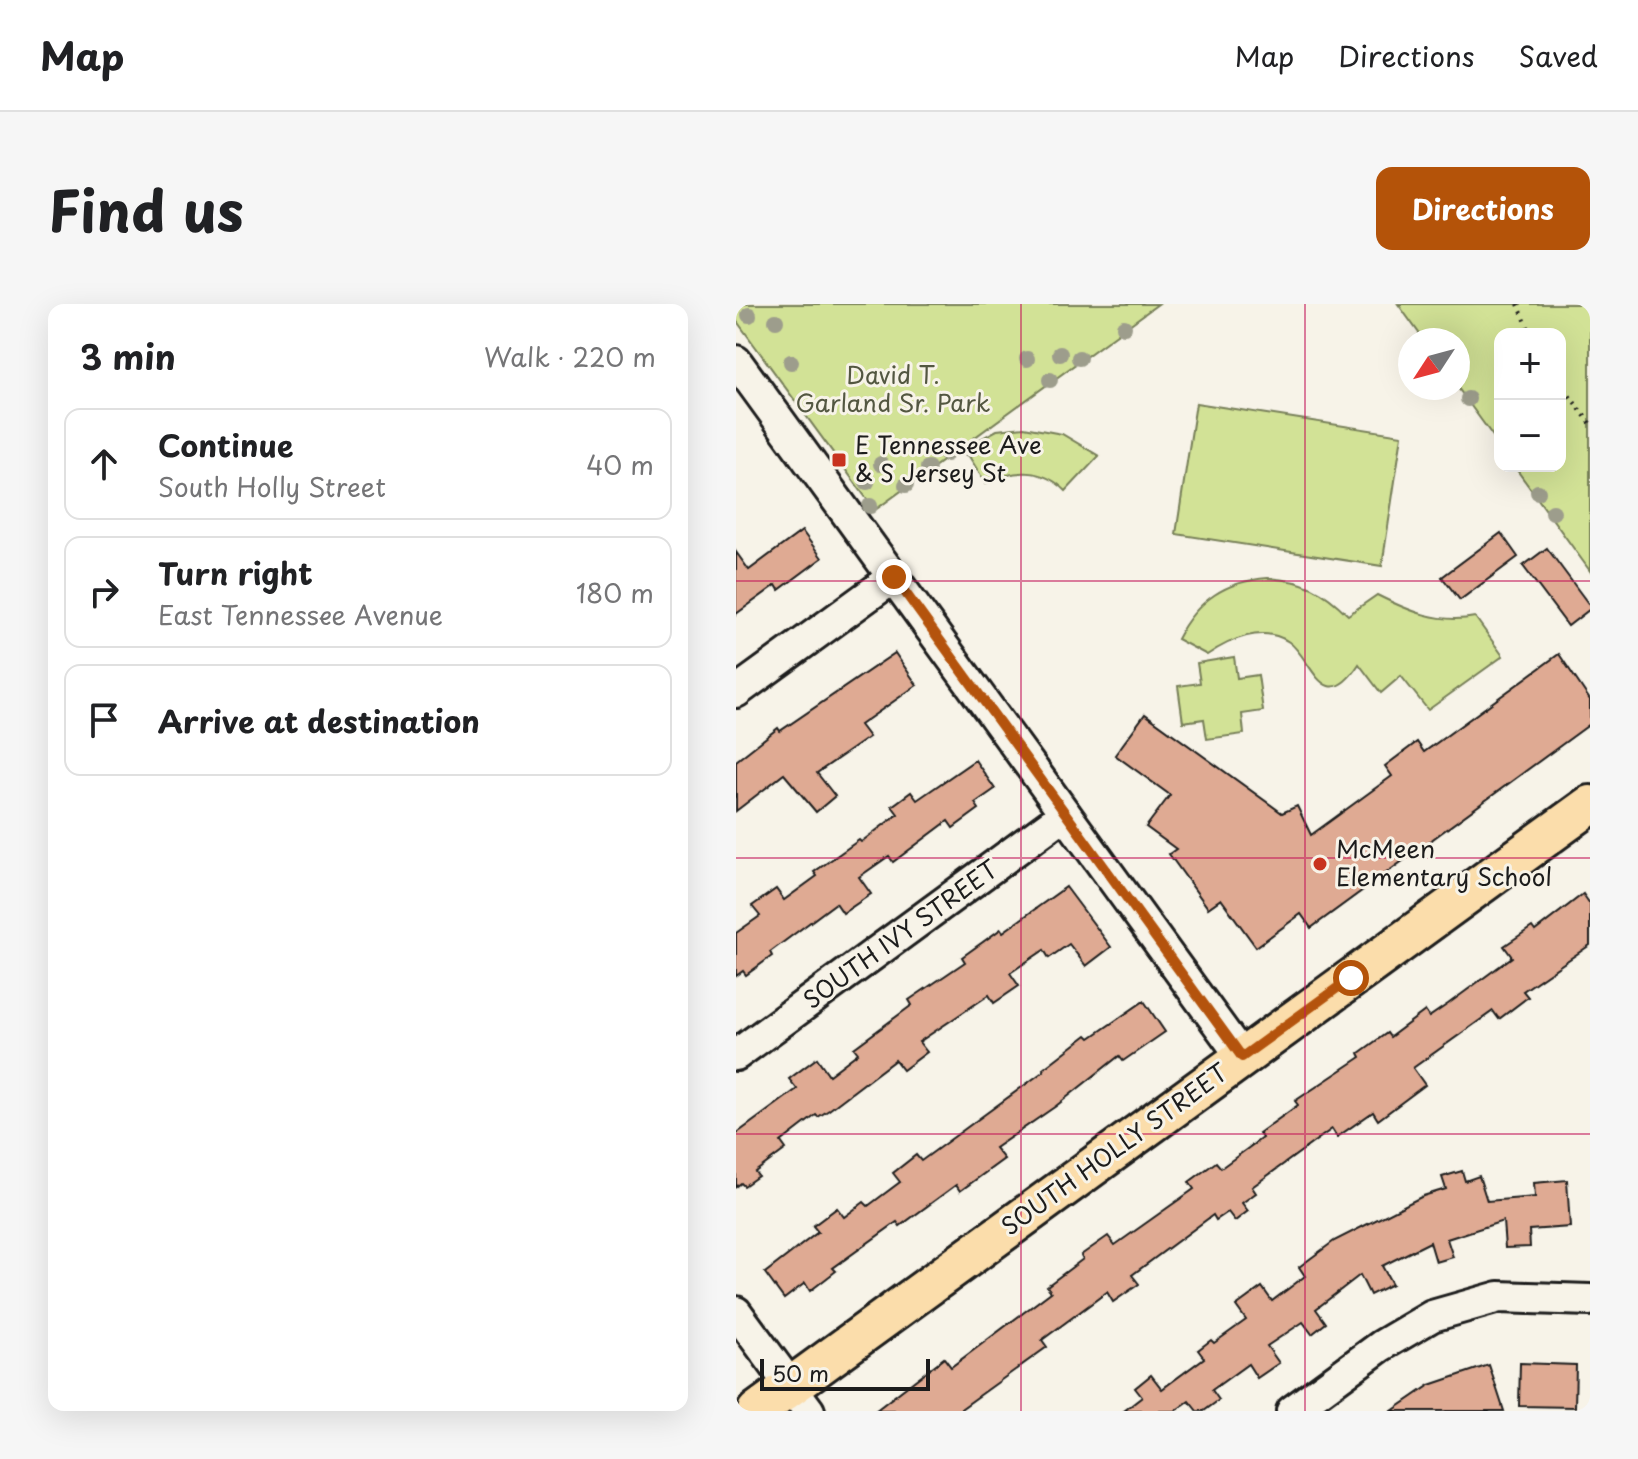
<!DOCTYPE html>
<meta charset="utf-8">
<style>
:root{--surface:#fff;--page:#f6f6f6;--text:#202124;--muted:#757577;--line:#e0e0e0;--accent:#b45309}
body{margin:0;font-family:"Playpen Sans",sans-serif;background:var(--page);color:var(--text)}
.controls{position:absolute;right:24px;top:24px;display:grid;overflow:hidden;border-radius:16px;box-shadow:0 8px 32px #0002}
.controls button{width:72px;height:72px;display:grid;place-items:center;padding:0;border:0;border-bottom:2px solid var(--line);background:var(--surface);color:var(--text);font:40px sans-serif}
.compass{position:absolute;left:662px;top:24px;width:72px;height:72px;border-radius:50%;background:var(--surface);box-shadow:0 8px 32px #0002;rotate:234deg}
.scale{position:absolute;left:24px;bottom:20px;width:170px;box-sizing:border-box;padding-left:8px;border:4px solid #1c1c1c;border-top:0;font-size:22px;line-height:28px;white-space:nowrap;color:#1c1c1c;-webkit-text-stroke:6px #f7f3e8;paint-order:stroke}
.stop{position:absolute;width:24px;height:24px;margin:-18px;border:6px solid #b45309;border-radius:50%;background:#fff}
.stop.end{background:#b45309;border-color:#fff;box-shadow:0 2px 8px #0008}
.list{margin:0;padding:0;list-style:none}
h2{display:flex;justify-content:space-between;align-items:center;height:104px;margin:0;padding:0 32px;font-size:34px}
h2 small{font-size:26px;font-weight:400;color:var(--muted)}
.list li{display:grid;grid-template-columns:52px 1fr auto;gap:24px;align-items:center;box-sizing:border-box;height:112px;margin:0 16px 16px;padding:0 16px;border:2px solid var(--line);border-radius:16px}
.list b{display:block;font-size:30px;white-space:nowrap}
.list p{margin:0;font-size:26px;white-space:nowrap;color:var(--muted)}
.list em{font-size:26px;font-style:normal;color:var(--muted)}
.icon{flex:none;width:44px;height:44px;fill:none;stroke:currentColor;stroke-width:2;stroke-linecap:round;stroke-linejoin:round}
.map{position:relative;flex:none;width:854px;height:1107px;overflow:hidden;border-radius:16px}
header{display:flex;align-items:center;gap:48px;box-sizing:border-box;height:112px;padding:0 40px;background:var(--surface);border-bottom:2px solid var(--line)}
header strong{font-size:38px}
nav{display:flex;gap:44px;margin-inline-start:auto;font-size:28px}
.intro{display:flex;align-items:center;justify-content:space-between;box-sizing:border-box;height:192px;padding:0 48px}
h1{margin:0;font-size:56px}
.button{padding:20px 36px;border-radius:16px;background:var(--accent);color:#fff;font-size:28px;font-weight:700}
main{display:flex;gap:48px;padding:0 48px}
aside{flex:1;background:var(--surface);border-radius:16px;box-shadow:0 8px 32px #0002}
.map>svg:first-child{display:block}
.green{fill:#d2e296;stroke:#777f59;stroke-width:2}
.building{fill:#dfaa93;stroke:#1c1c1c;stroke-width:2}
.lines{fill:none;stroke-linecap:round;stroke-linejoin:round}
.minor-casing{stroke:#1c1c1c;stroke-width:36}
.major-casing{stroke:#1c1c1c;stroke-width:44}
.path{stroke:#1c1c1c;stroke-width:4;stroke-dasharray:2 6;stroke-linecap:butt}
.minor{stroke:#f7f3e8;stroke-width:30}
.major{stroke:#fbddab;stroke-width:38}
.tree{fill:#9d9d8c}
.route{stroke:#b45309;stroke-width:10}
.grid{fill:none;stroke:#c2185b;stroke-width:2;stroke-opacity:0.55}
.poi-dot{fill:#c8321e;stroke:#f7f3e8;stroke-width:3}
.labels{text-anchor:middle;stroke-width:6;stroke-linejoin:round;paint-order:stroke}
.park-label{font-size:24px;fill:#535741;stroke:#f7f3e8}
.poi-label{font-size:24px;fill:#1c1c1c;stroke:#f7f3e8;text-anchor:start}
.street-label{font-size:24px;fill:#1c1c1c;stroke:#f7f3e8}
</style>
<header>
<strong>Map</strong>
<nav><a>Map</a><a>Directions</a><a>Saved</a></nav>
</header>
<div class="intro"><h1>Find us</h1><a class="button">Directions</a></div>
<main>
<aside>
<h2>3 min<small>Walk · 220 m</small></h2>
<ul class="list">
<li><svg class="icon" aria-label="ahead" viewBox="0 0 24 24"><path d="M12 20V5M6 11l6-6 6 6"/></svg><div><b>Continue</b><p>South Holly Street</p></div><em>40 m</em></li>
<li><svg class="icon" aria-label="right" viewBox="0 0 24 24"><path d="M7 20v-9h11M14 6l5 5-5 5"/></svg><div><b>Turn right</b><p>East Tennessee Avenue</p></div><em>180 m</em></li>
<li><svg class="icon" aria-label="arrive" viewBox="0 0 24 24"><path d="M6 21V4h12l-3 4 3 4H6"/></svg><div><b>Arrive at destination</b></div></li>
</ul>
</aside>
<div class="map">
<svg width="854" height="1107" viewBox="0 0 854 1107">
<rect width="100%" height="100%" fill="#f7f3e8"/>
<filter id="ink" filterUnits="userSpaceOnUse"><feTurbulence type="fractalNoise" baseFrequency=".0125" numOctaves="2"/><feDisplacementMap in="SourceGraphic" scale="16" xChannelSelector="R" yChannelSelector="G"/><feConvolveMatrix kernelMatrix="1 2 1 2 8 2 1 2 1" color-interpolation-filters="sRGB"/></filter>
<g filter="url(#ink)">
<g class="green">
<path d="M 0,0 L 422,0 L 139,206 L 0,16 Z"/>
<path d="M 662,0 L 854,0 L 854,267 L 778,162 L 824,162 L 824,30 L 764,30 L 764,142 L 722,84 L 722,36 L 688,36 Z"/>
<path d="M 460,99 L 666,131 L 646,262 L 440,230 Z"/>
<path d="M 288,123 L 326,130 L 363,152 L 330,187 C 307,164 278,164 250,180 L 228,144 L 261,126 Z"/>
<path d="M 532,274 C 569,277 586,285 612,311 L 641,291 C 673,307 703,320 739,313 L 767,352 L 692,406 L 665,372 L 645,389 L 623,360 C 587,415 576,354 553,338 C 527,320 493,336 471,351 L 441,335 C 461,296 490,277 532,274 Z"/>
<path d="M 498,353 L 501,374 L 522,371 L 527,407 L 506,410 L 508,430 L 471,435 L 468,415 L 447,418 L 442,382 L 464,379 L 461,359 Z"/>
</g>
<g class="building">
<path d="M 66,227 L 86,254 L 43,286 L 40,281 L 0,310 L 0,248 L 13,266 Z"/>
<path d="M 765,229 L 782,253 L 724,296 L 706,273 Z"/>
<path d="M 811,244 L 854,302 L 854,305 L 832,322 L 787,262 Z"/>
<path d="M 159,349 L 181,381 L 124,421 L 133,433 L 81,469 L 99,492 L 80,508 L 48,470 L 0,507 L 0,457 L 42,424 L 44,427 Z"/>
<path d="M 823,350 L 854,396 L 854,420 L 575,624 L 565,610 L 520,643 L 485,595 L 472,604 L 433,550 L 440,545 L 410,523 L 434,491 L 379,451 L 409,410 L 546,509 L 561,502 L 575,531 L 656,472 L 649,462 L 681,438 L 688,448 Z"/>
<path d="M 239,456 L 259,485 L 239,499 L 243,505 L 217,524 L 212,517 L 157,558 L 153,552 L 123,573 L 135,590 L 107,609 L 100,599 L 34,648 L 36,652 L 10,671 L 7,667 L 0,672 L 0,629 L 24,612 L 16,602 L 40,585 L 48,596 L 81,572 L 78,568 L 123,536 L 125,538 L 162,510 L 156,502 L 175,488 L 181,496 Z"/>
<path d="M 330,583 L 375,643 L 350,662 L 333,640 L 313,654 L 308,646 L 274,669 L 283,682 L 258,699 L 253,691 L 183,738 L 191,748 L 167,766 L 159,756 L 93,806 L 82,813 L 80,811 L 45,838 L 50,845 L 19,868 L 22,872 L 8,882 L 5,879 L 0,883 L 0,830 L 61,785 L 53,775 L 81,754 L 93,771 L 122,749 L 118,744 L 176,701 L 173,696 L 229,658 L 226,653 L 265,625 L 267,628 Z"/>
<path d="M 847,590 L 854,600 L 854,641 L 787,687 L 792,693 L 763,715 L 757,707 L 677,764 L 689,781 L 642,816 L 637,808 L 601,833 L 596,825 L 516,883 L 520,889 L 506,899 L 512,907 L 499,917 L 492,908 L 480,916 L 477,911 L 396,971 L 403,980 L 377,998 L 371,988 L 306,1036 L 311,1043 L 222,1107 L 139,1107 L 208,1054 L 215,1063 L 315,988 L 311,982 L 347,955 L 345,951 L 372,932 L 379,941 L 458,885 L 453,878 L 480,858 L 485,864 L 526,834 L 523,829 L 562,801 L 559,797 L 625,753 L 623,749 L 651,729 L 654,733 L 689,707 L 693,713 L 712,700 L 776,653 L 768,642 L 796,623 L 799,627 Z"/>
<path d="M 408,697 L 429,728 L 387,757 L 383,752 L 320,802 L 259,844 L 268,855 L 224,887 L 220,881 L 164,922 L 161,918 L 97,964 L 100,967 L 74,987 L 69,979 L 48,995 L 29,969 L 82,928 L 77,922 L 101,904 L 108,913 L 128,898 L 132,902 L 164,878 L 157,869 L 180,851 L 185,857 L 308,767 L 307,765 L 351,731 L 354,734 Z"/>
<path d="M 726,867 L 729,877 L 743,872 L 751,897 L 799,893 L 798,879 L 831,876 L 834,923 L 793,926 L 794,943 L 769,944 L 767,917 L 711,935 L 717,953 L 700,958 L 694,938 L 646,962 L 656,980 L 634,991 L 624,971 L 580,1005 L 590,1019 L 576,1030 L 567,1018 L 531,1042 L 543,1059 L 521,1074 L 512,1060 L 476,1086 L 483,1096 L 468,1107 L 461,1107 L 453,1097 L 439,1107 L 388,1107 L 406,1093 L 399,1084 L 415,1071 L 426,1085 L 468,1054 L 462,1046 L 475,1036 L 478,1039 L 510,1016 L 500,1002 L 526,983 L 536,997 L 569,972 L 563,963 L 598,937 L 687,892 L 710,885 L 706,873 Z"/>
<path d="M 784,1059 L 840,1061 L 839,1103 L 783,1102 Z"/>
<path d="M 753,1061 L 768,1107 L 656,1107 L 694,1081 Z"/>
</g>
<g class="lines">
<defs>
<g id="minor">
<path d="M 0,57 L 506,753"/>
<path d="M 0,388 L 158,273"/>
<path d="M 0,751 L 329,510"/>
<path d="M 0,1008 L 73,1107"/>
<path d="M 556,1107 L 645,1042 L 696,1012 L 763,993 L 854,996"/>
</g>
<path id="major" d="M 21,1107 L 854,501"/>
</defs>
<use href="#minor" class="minor-casing"/>
<use href="#major" class="major-casing"/>
<g class="path">
<path d="M 782,0 L 795,30"/>
<path d="M 824,79 L 854,119"/>
</g>
<use href="#minor" class="minor"/>
<use href="#major" class="major"/>
</g>
<g class="tree">
<circle cx="13" cy="11" r="8"/>
<circle cx="40" cy="17" r="8"/>
<circle cx="388" cy="23" r="8"/>
<circle cx="324" cy="50" r="8"/>
<circle cx="343" cy="54" r="8"/>
<circle cx="291" cy="55" r="8"/>
<circle cx="55" cy="58" r="8"/>
<circle cx="314" cy="76" r="8"/>
<circle cx="732" cy="95" r="8"/>
<circle cx="233" cy="145" r="8"/>
<circle cx="210" cy="150" r="8"/>
<circle cx="145" cy="160" r="8"/>
<circle cx="192" cy="164" r="8"/>
<circle cx="131" cy="178" r="8"/>
<circle cx="170" cy="181" r="8"/>
<circle cx="802" cy="188" r="8"/>
<circle cx="134" cy="202" r="8"/>
<circle cx="817" cy="208" r="8"/>
</g>
</g>
<g class="lines" filter="url(#ink)">
<path class="route" d="M 158,273 L 506,753 L 615,674"/>
</g>
<path class="grid" d="M 285,0 L 285,1107M 569,0 L 569,1107M 0,277 L 854,277M 0,554 L 854,554M 0,830 L 854,830"/>
<g class="poi-dot">
<rect x="95" y="148" width="16" height="16" rx="4"/>
<circle cx="584" cy="560" r="8"/>
</g>
<g class="labels">
<g class="park-label">
<text x="157" y="80">David T.<tspan x="157" dy="28">Garland Sr. Park</tspan></text>
</g>
<g class="poi-label">
<text x="119" y="150">E Tennessee Ave<tspan x="119" dy="28">&amp; S Jersey St</tspan></text>
<text x="600" y="554">McMeen<tspan x="600" dy="28">Elementary School</tspan></text>
</g>
<g class="street-label">
<text transform="translate(165 631) rotate(-36)" y="8">SOUTH IVY STREET</text>
<text transform="translate(379 846) rotate(-36)" y="8">SOUTH HOLLY STREET</text>
</g>
</g>
</svg>
<div class="controls">
<button>+</button>
<button>−</button>
</div>
<svg class="compass" viewBox="-18 -18 36 36"><path d="M0-13l5 13h-10z" fill="#e53935"/><path d="M0 13l5-13h-10z" fill="#757577"/></svg>
<div class="scale">50 m</div>
<div class="stop" style="left:615px;top:674px"></div>
<div class="stop end" style="left:158px;top:273px"></div>
</div>
</main>
